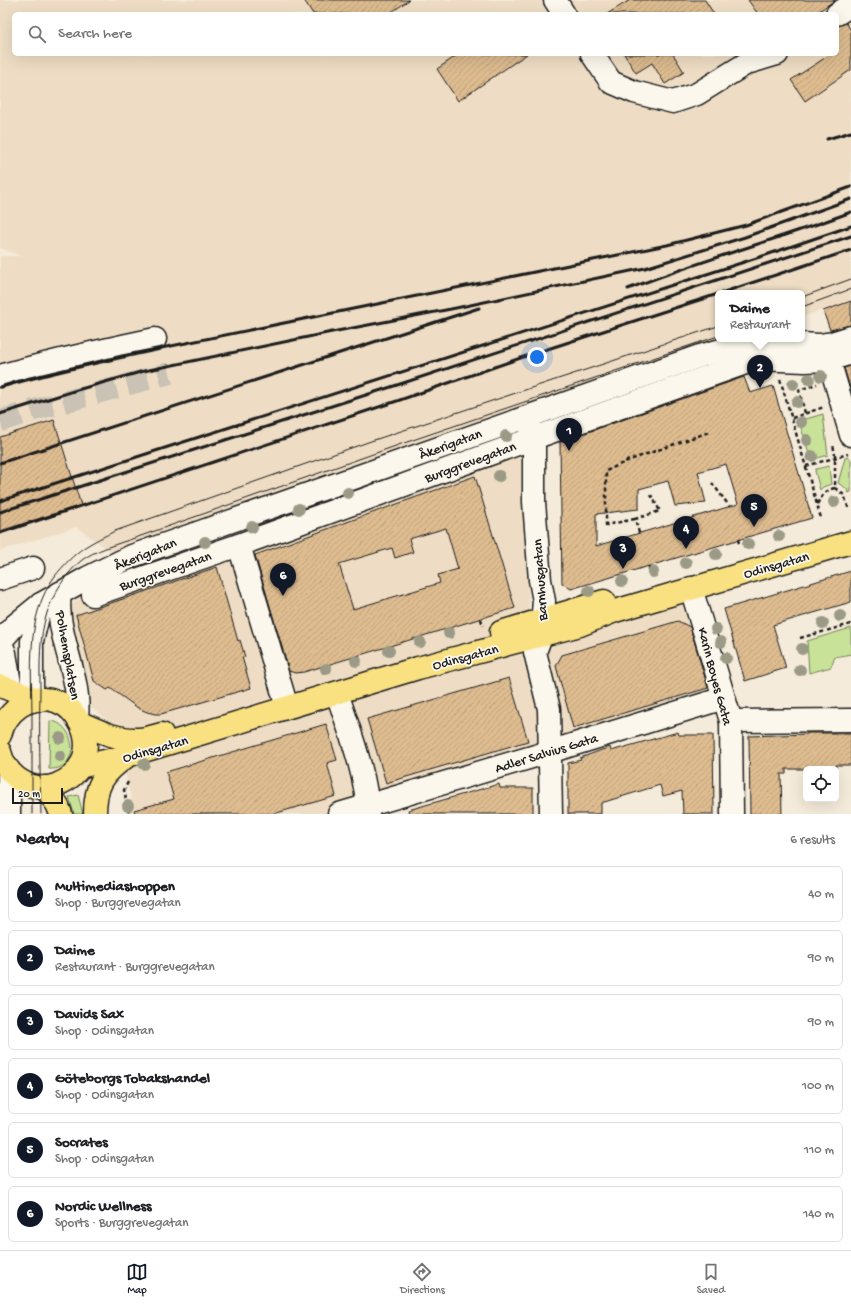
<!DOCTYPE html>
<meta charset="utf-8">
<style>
:root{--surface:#fff;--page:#f6f6f6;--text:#202124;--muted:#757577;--line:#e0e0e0;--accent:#111827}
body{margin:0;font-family:"Gochi Hand",sans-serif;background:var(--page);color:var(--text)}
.controls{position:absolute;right:12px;bottom:12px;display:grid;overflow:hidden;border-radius:6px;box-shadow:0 4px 16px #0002}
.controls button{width:36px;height:36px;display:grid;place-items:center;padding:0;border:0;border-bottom:1px solid var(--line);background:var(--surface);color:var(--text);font:20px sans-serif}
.scale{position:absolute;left:12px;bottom:10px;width:51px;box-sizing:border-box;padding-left:4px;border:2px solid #1c1c1c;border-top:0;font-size:11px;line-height:14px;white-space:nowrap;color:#1c1c1c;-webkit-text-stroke:3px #fbf7ec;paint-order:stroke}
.you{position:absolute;left:537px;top:357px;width:14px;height:14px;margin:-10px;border:3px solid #fff;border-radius:50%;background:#1a73e8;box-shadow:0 0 0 6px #1a73e833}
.badge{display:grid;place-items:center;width:26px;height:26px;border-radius:50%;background:var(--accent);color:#fff;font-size:13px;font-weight:700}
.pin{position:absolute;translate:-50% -33px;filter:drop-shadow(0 1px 2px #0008)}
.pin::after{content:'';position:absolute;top:21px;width:14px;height:12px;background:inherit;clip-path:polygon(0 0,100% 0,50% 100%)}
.popup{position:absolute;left:715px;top:290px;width:90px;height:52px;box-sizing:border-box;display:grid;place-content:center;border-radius:6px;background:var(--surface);filter:drop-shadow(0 1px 3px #0005);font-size:13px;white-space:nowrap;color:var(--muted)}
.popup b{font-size:15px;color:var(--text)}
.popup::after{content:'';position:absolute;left:50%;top:100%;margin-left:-8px;border:8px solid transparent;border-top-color:var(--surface)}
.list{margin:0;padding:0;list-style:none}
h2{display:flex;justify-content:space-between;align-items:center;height:52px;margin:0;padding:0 16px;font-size:17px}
h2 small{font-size:13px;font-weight:400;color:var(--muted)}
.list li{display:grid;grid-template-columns:26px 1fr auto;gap:12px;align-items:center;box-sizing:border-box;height:56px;margin:0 8px 8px;padding:0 8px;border:1px solid var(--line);border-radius:6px}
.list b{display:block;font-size:15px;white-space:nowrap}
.list p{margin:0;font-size:13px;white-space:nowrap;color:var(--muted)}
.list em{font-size:13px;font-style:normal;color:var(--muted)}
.icon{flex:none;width:22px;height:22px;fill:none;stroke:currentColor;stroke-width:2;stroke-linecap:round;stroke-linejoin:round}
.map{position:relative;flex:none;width:851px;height:814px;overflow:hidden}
.search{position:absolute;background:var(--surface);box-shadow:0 4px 16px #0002;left:12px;right:12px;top:12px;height:44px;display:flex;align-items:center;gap:10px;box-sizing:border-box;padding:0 14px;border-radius:6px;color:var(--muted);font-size:15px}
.sheet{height:436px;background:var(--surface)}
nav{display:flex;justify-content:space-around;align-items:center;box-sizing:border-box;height:56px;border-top:1px solid var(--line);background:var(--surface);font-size:11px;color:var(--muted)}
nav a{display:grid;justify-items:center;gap:2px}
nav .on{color:var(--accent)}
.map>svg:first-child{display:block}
.built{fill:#eeddc4;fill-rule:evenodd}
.grass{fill:#c8e298;stroke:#727f5a}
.building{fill:url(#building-hatch);stroke:#1c1c1c;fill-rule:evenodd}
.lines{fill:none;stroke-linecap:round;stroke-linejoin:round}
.minor-tunnel{stroke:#cac2b4;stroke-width:22;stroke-dasharray:22 11;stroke-linecap:butt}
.minor-casing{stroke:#1c1c1c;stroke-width:25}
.major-casing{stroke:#1c1c1c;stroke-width:25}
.path{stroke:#1c1c1c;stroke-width:2.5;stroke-dasharray:4 3;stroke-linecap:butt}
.minor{stroke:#fbf7ec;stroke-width:22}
.major{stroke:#f9e181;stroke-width:22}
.tram{stroke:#1c1c1c;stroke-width:1}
.rail{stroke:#1c1c1c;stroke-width:3}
.tree{fill:#9a9a86}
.labels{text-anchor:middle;stroke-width:3.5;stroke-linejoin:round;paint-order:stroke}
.street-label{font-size:14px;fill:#1c1c1c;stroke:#fbf7ec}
</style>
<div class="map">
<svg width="851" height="814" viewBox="0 0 851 814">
<defs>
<pattern id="building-hatch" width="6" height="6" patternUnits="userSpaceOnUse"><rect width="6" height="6" fill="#debc90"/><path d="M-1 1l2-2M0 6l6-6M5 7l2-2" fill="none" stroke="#bea17c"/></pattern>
</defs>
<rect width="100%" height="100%" fill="#f5ebda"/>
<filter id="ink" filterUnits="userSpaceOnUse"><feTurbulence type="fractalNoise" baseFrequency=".025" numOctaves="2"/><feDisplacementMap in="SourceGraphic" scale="8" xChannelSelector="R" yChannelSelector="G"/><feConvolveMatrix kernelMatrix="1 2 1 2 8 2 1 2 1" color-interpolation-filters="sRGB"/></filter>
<g filter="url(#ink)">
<g class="built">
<path d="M 0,0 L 851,0 L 851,300 L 802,317 L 802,293 L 718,293 L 718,339 L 735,339 L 511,414 L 112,552 L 76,527 L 0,551 L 0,256 L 21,256 L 0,248 ZM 14,14 L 837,14 L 837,54 L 14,54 Z"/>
<path d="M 525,437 L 530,645 L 687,598 L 717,693 L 360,814 L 135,814 L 113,724 L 88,705 L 64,613 L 81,594 Z"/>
</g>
<g class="grass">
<path d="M 823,414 L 828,455 L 811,460 L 799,421 Z"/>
<path d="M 849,457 L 851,461 L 851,492 L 848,493 L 847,489 L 838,483 L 845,458 Z"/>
<path d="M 829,466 L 831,484 L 823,487 L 820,490 L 815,471 L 816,469 Z"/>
<path d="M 851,628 L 851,654 L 835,657 L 831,667 L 809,673 L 807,641 Z"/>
<path d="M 50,721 C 76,722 82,771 49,769 Z"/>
<path d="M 78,795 L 83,814 L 74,814 L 69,797 Z"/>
</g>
<g class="building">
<path d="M 304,0 L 409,0 L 389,14 L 313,14 Z"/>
<path d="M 630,0 L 705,0 L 714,14 L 607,14 Z"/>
<path d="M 748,0 L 835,0 L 815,14 L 758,14 Z"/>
<path d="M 846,23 L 851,30 L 851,70 L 805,101 L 791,80 L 831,54 L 837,54 L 837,26 Z"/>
<path d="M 459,54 L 527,54 L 458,101 L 437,69 Z"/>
<path d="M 624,54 L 673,54 L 684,72 L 665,84 L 652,63 L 636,73 Z"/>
<path d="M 851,301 L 851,325 L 830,330 L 823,311 Z"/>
<path d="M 851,366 L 851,391 L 844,368 Z"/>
<path d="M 744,377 L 750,393 L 773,386 L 812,518 L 571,589 L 562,583 L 560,442 ZM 726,464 L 738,504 L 596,546 L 596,514 L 639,509 L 639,489 L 668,481 L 675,506 L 706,503 L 698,472 Z"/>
<path d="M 54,420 L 81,505 L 0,531 L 0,437 Z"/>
<path d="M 475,476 L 515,608 L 304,672 L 295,673 L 289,671 L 255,555 ZM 446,528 L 458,569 L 438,575 L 440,583 L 353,609 L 339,564 L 392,548 L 395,558 L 413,552 L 409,539 Z"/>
<path d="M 217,567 L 238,641 L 240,640 L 245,657 L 242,657 L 251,688 L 161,714 L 155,714 L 147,712 L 138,708 L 110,688 L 107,690 L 94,681 L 76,615 Z"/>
<path d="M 851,571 L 851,602 L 773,625 L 786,668 L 745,681 L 724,609 Z"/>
<path d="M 678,621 L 690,627 L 708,688 L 573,728 L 556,666 L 562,655 Z"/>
<path d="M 509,678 L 528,741 L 386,783 L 367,719 Z"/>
<path d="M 326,724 L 337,760 L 327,763 L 336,796 L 273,814 L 135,814 L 134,810 L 174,799 L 166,772 Z"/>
<path d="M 678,732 L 679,735 L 713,735 L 714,814 L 683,814 L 682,791 L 663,796 L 660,785 L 601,803 L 601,814 L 568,814 L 568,763 L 581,760 L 580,758 L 610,747 L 611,751 Z"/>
<path d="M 807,733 L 851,733 L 851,765 L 836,765 L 836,769 L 786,769 L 786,774 L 781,774 L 782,814 L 750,814 L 749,736 L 807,734 Z"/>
<path d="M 499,784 L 500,788 L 533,788 L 533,814 L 409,814 L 408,810 Z"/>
</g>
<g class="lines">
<path class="minor-tunnel" d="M 0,421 L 34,410 L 170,373"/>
<defs>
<g id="minor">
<path d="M 555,0 L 564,14"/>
<path d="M 837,14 L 851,5"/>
<path d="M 592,54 L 611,82 L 634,92 L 673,102 L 697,94 L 747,63 L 777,54"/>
<path d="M 829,360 L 851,435"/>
<path d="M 0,376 C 51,361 103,350 155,339"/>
<path d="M 530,425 L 534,438 L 534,502 L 540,580 L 544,601 L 541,636 L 535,652 L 549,709 L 551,814"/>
<path d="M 239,545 L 284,697"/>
<path d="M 0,579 L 33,568"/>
<path d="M 691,588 L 731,721 L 732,814"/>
<path d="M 60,593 C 54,633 82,676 77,717"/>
<path d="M 93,595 L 239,545 L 534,438 L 757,359 L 805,361 L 829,360 L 851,353"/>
<path d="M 0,641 L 5,653 L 11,690"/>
<path d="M 0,642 L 14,626 L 41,604 L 87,578 L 132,556 L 700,356 L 745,343 L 765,342 L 819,345 L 832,343 L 851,337"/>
<path d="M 337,693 C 349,730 367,776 368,814"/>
<path d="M 32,701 L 32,641 L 41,604"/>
<path d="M 731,721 L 851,720"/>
<path d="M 9,771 L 9,814"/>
<path d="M 339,814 L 549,752 L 724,698"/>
</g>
<g id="major">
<path d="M 501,632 L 604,601"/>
<path d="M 0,686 L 40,700"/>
<path d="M 81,723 C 99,731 117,740 138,739 C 146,739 154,736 162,734"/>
<path d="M 0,735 C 3,723 10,713 20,706 C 74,674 117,762 56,785 C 31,794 6,776 0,752"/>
<path d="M 79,767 L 127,756 L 418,668 L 580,625 L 615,611 L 851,542"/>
<path d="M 44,787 L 57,804 L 61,814"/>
<path d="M 95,814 C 95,785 103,773 126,757"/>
</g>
</defs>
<use href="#minor" class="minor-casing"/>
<use href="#major" class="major-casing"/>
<g class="path">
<path d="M 780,379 L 821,518"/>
<path d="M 805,413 L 799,390 L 817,384"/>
<path d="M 792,418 L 824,407"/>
<path d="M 806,466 L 848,454"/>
<path d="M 712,483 L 730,507"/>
<path d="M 835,488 L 844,495 L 849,510"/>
<path d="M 817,504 C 822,496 825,490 835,488 L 835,455 L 833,444"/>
<path d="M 635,519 L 606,525 L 606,471 L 627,461 L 709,432"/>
<path d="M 639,533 L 635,519 L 660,511 L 651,495"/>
<path d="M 738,540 L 739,543"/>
<path d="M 649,566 L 649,570"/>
<path d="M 481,619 L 483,626"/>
<path d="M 800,638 L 851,624"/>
<path d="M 128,782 L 124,790 L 129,814"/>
</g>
<use href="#minor" class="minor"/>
<use href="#major" class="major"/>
<g class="tram">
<path d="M 802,297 L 851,279"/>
<path d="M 802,307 L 851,289"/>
<path d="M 32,814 C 32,782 32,749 32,717 C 32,671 25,616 55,576 C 63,566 74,554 85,547 C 94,541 105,536 115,531 L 371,441 L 718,326"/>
<path d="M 41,814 C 40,772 39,731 40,689 C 40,664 39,637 47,613 C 53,594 66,573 82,560 C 93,551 120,543 135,538 L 407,442 L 718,336"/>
</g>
<g class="rail">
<path d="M 827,139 L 851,132"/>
<path d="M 628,289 C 701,260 777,240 851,212"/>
<path d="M 721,293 L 851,250"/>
<path d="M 0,387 L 26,379 L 122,356 L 667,245 L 746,225 L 851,187"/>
<path d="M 0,414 L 77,390 L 144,371 L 332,332 L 456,308 L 645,268 L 745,237 L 851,199"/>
<path d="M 0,463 L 479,308"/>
<path d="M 0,501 L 766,255 L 851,226"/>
<path d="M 0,512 L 391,387 L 851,236"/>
<path d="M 0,533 L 397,401 L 532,354 L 718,294"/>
</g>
</g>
<g class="tree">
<circle cx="821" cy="376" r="6"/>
<circle cx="809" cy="379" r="6"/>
<circle cx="793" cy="384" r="6"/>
<circle cx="797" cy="402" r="6"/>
<circle cx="801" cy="422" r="6"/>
<circle cx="506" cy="436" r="6"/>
<circle cx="807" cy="440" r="6"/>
<circle cx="812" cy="456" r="6"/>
<circle cx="499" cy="476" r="6"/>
<circle cx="348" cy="493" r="6"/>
<circle cx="834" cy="502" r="6"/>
<circle cx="299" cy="509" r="6"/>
<circle cx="252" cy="527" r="6"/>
<circle cx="779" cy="536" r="6"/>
<circle cx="205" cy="542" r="6"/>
<circle cx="748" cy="544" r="6"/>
<circle cx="716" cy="554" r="6"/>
<circle cx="686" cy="563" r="6"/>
<circle cx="653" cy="572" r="6"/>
<circle cx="622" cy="581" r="6"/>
<circle cx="589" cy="591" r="6"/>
<circle cx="840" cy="616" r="6"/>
<circle cx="823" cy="623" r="6"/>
<circle cx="716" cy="629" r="6"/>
<circle cx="449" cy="633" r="6"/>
<circle cx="420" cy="642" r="6"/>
<circle cx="721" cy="642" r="6"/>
<circle cx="802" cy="649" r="6"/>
<circle cx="389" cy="651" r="6"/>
<circle cx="726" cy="658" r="6"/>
<circle cx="356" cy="661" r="6"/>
<circle cx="326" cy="669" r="6"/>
<circle cx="800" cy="670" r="6"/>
<circle cx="60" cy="738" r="6"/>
<circle cx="60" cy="756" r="6"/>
<circle cx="144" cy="764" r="6"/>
<circle cx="128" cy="806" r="6"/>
</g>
</g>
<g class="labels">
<g class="street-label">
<text transform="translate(450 443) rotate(-20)" y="5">Åkerigatan</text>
<text transform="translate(470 461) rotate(-20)" y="5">Burggrevegatan</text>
<text transform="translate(145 553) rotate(-22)" y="5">Åkerigatan</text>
<text transform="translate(776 564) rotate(-16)" y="5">Odinsgatan</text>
<text transform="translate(165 570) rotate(-19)" y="5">Burggrevegatan</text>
<text transform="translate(539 580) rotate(-94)" y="5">Barnhusgatan</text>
<text transform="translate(69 655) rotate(80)" y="5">Polhemsplatsen</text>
<text transform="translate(465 656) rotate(-15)" y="5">Odinsgatan</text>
<text transform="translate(716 676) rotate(75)" y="5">Karin Boyes Gata</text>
<text transform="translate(155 748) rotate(-16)" y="5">Odinsgatan</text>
<text transform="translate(546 752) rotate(-17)" y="5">Adler Salvius Gata</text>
</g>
</g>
</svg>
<div class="controls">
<button><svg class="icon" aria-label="locate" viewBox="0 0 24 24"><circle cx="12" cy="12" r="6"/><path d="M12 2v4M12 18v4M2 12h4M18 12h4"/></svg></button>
</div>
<div class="scale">20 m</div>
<div class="you"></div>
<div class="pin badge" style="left:569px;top:451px">1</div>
<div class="pin badge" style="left:760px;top:388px">2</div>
<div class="popup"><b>Daime</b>Restaurant</div>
<div class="pin badge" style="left:623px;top:569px">3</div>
<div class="pin badge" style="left:686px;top:549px">4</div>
<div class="pin badge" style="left:754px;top:527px">5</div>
<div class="pin badge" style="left:283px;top:596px">6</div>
<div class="search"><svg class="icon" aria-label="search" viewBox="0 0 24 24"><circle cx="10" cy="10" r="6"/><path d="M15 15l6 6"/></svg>Search here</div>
</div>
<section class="sheet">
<h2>Nearby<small>6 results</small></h2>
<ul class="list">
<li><span class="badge">1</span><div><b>Multimediashoppen</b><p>Shop · Burggrevegatan</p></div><em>40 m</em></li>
<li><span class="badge">2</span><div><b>Daime</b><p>Restaurant · Burggrevegatan</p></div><em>90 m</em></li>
<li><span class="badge">3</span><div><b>Davids Sax</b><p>Shop · Odinsgatan</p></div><em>90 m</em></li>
<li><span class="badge">4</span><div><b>Göteborgs Tobakshandel</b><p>Shop · Odinsgatan</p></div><em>100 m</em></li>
<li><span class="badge">5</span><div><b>Socrates</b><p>Shop · Odinsgatan</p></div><em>110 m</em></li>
<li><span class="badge">6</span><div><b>Nordic Wellness</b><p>Sports · Burggrevegatan</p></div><em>140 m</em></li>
</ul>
</section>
<nav>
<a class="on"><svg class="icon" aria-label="map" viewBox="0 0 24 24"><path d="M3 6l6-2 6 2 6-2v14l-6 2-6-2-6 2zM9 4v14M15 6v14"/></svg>Map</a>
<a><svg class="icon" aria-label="directions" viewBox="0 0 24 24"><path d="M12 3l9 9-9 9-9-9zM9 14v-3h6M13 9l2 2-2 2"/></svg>Directions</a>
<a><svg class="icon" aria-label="saved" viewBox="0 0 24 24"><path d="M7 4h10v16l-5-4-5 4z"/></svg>Saved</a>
</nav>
